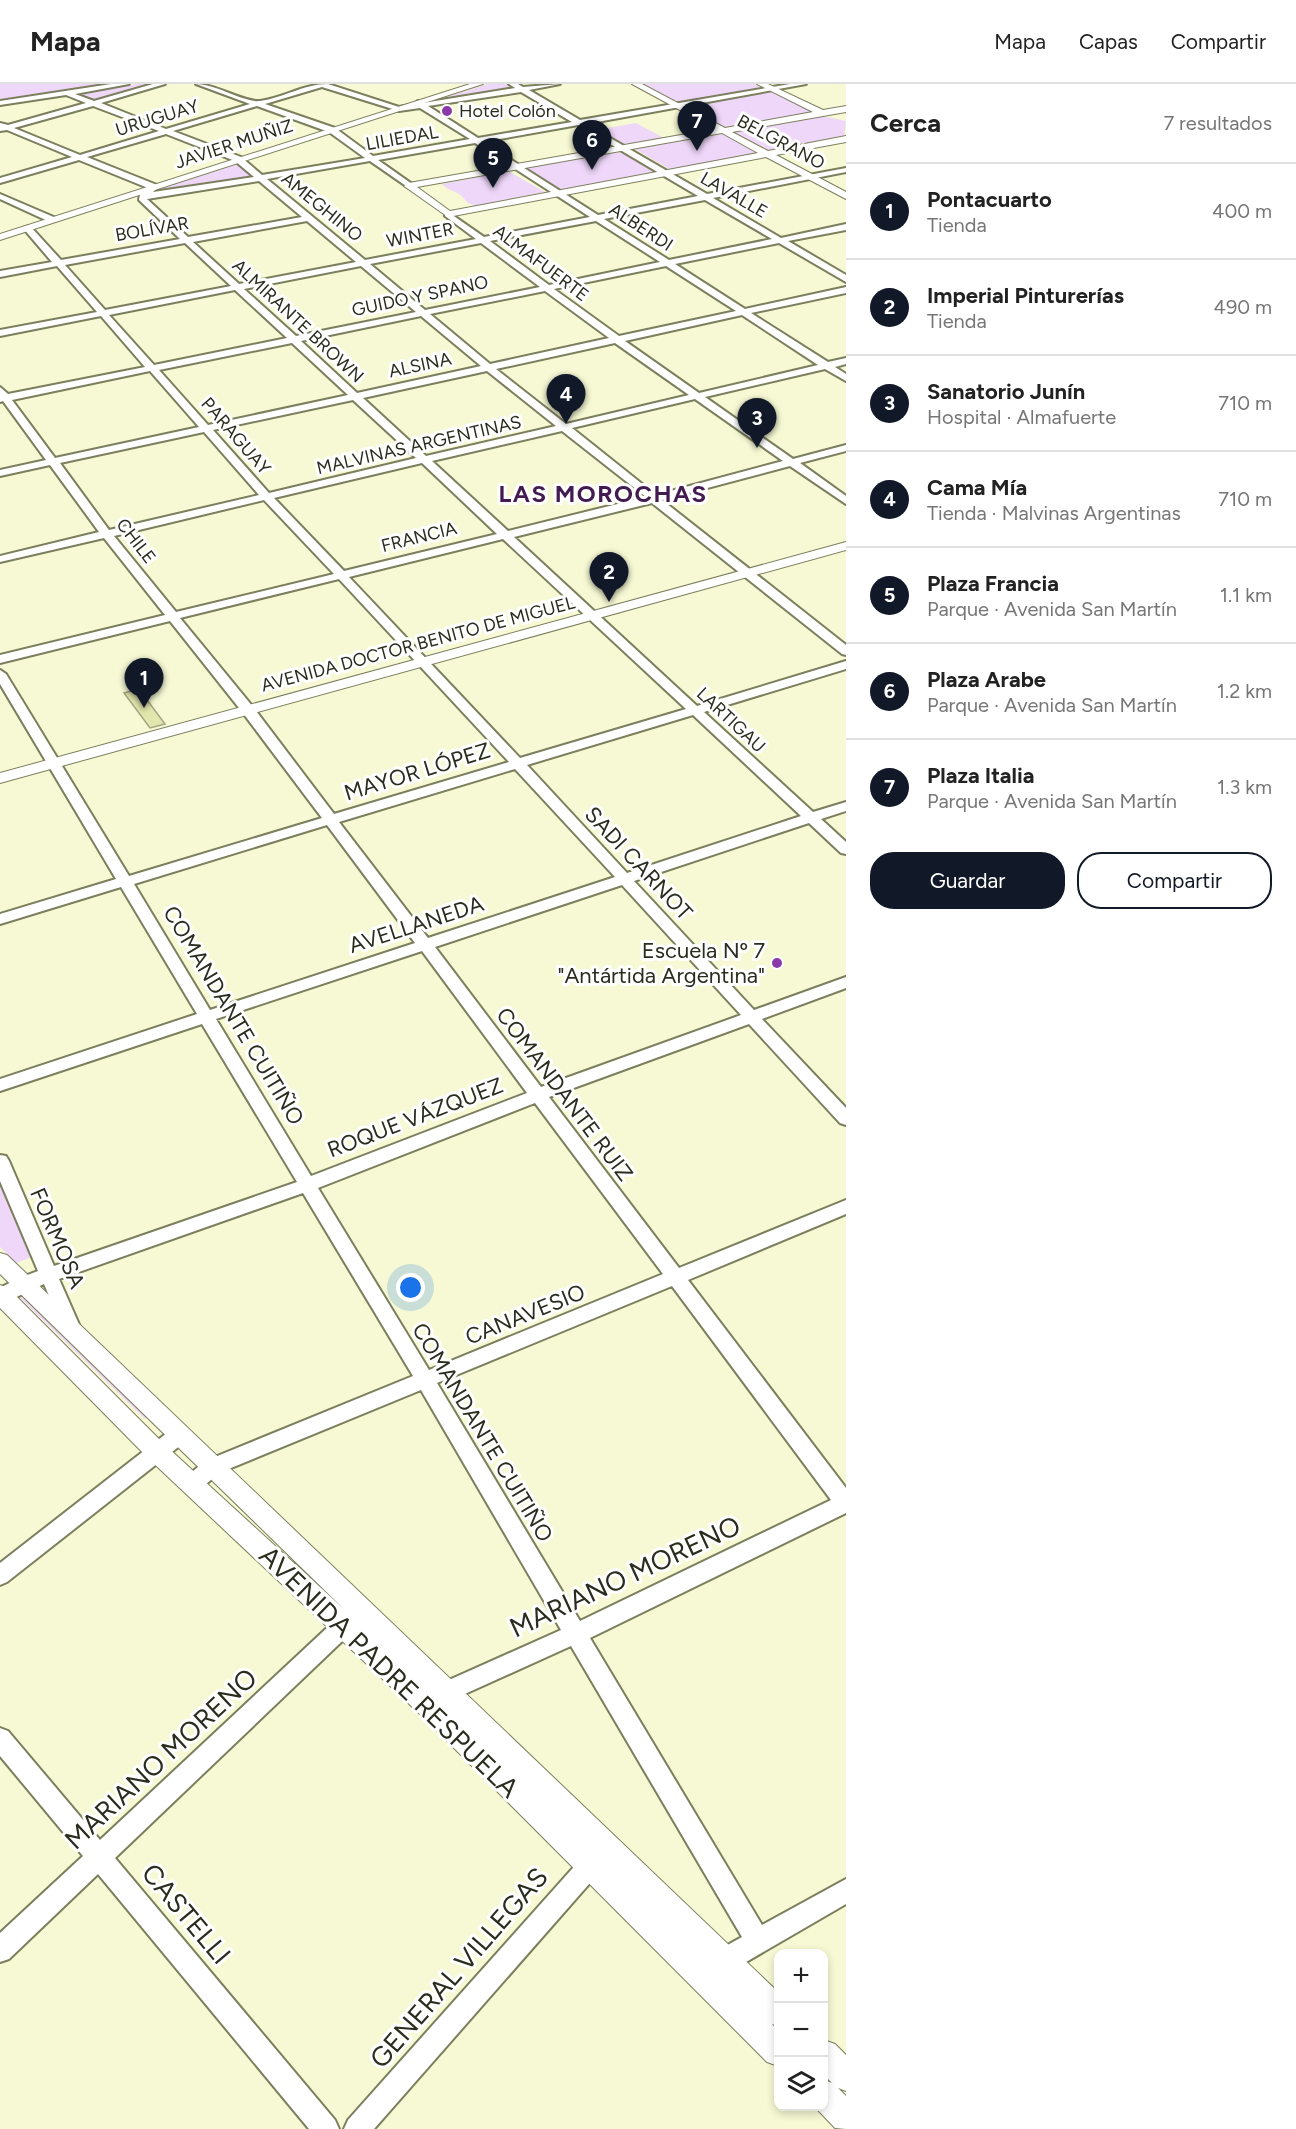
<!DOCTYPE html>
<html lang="es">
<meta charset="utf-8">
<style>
:root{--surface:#fff;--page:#f6f6f6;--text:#222;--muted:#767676;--line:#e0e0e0;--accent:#111827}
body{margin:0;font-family:Figtree,sans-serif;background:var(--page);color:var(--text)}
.controls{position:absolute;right:18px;bottom:18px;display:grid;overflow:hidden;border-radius:12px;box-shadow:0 3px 9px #0003}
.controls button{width:54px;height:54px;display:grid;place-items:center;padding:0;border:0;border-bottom:2px solid var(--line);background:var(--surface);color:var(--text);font:30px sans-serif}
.you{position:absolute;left:411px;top:1204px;width:21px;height:21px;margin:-15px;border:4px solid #fff;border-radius:50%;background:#1a73e8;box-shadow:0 0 0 9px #1a73e833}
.badge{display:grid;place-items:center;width:39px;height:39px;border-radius:50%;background:var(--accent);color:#fff;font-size:20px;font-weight:700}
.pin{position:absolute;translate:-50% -50px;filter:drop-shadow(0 2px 3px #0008)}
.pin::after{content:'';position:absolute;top:32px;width:21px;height:18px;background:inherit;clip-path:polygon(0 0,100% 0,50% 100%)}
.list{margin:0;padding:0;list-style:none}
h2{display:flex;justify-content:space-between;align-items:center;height:78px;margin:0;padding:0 24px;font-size:26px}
h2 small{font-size:20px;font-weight:400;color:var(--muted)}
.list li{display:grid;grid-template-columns:39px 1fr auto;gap:18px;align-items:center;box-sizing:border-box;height:96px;padding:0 24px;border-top:2px solid var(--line)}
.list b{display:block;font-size:22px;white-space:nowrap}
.list p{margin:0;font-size:20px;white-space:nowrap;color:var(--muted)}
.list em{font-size:20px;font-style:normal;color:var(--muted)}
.actions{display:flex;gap:12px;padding:18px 24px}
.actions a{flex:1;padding:14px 0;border:2px solid var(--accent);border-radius:24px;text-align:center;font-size:21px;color:var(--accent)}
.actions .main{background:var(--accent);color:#fff}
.icon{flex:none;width:33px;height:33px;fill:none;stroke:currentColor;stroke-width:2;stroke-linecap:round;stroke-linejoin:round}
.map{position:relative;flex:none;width:846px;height:2045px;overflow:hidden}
header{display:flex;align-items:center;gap:36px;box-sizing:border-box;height:84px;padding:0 30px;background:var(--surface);border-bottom:2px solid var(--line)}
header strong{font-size:28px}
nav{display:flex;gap:33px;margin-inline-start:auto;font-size:21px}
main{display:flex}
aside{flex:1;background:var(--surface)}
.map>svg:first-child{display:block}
.green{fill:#efd7f9}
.building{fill:#e2e7ad;stroke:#a3a682;stroke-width:1.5}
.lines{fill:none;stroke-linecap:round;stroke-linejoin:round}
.minor-casing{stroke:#7c7f5d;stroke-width:4}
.major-casing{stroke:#7c7f5d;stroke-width:2}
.minor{fill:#fff;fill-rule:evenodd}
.major{fill:#fff;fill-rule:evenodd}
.poi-dot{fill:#8b39a8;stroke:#fff;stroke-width:2}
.labels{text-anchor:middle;stroke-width:6;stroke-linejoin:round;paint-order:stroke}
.far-poi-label{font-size:18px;fill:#2a2c1d;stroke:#fff;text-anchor:start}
.far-street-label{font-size:18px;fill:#2a2c1d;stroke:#fff}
.street-label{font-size:22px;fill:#2a2c1d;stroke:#fff}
.poi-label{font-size:22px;fill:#2a2c1d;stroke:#fff;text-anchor:end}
.far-district-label{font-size:24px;font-weight:bold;letter-spacing:1.5px;fill:#421b50;stroke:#fff}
.near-street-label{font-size:27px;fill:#2a2c1d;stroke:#fff}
</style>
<header>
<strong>Mapa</strong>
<nav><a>Mapa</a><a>Capas</a><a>Compartir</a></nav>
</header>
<main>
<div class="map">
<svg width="846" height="2045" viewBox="0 0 846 2045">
<rect width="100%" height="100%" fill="#f6f9d3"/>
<g class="green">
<path d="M 0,0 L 108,0 L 0,16 Z"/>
<path d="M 137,0 L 152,0 L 93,17 L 75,10 Z"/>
<path d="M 488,0 L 507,0 L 514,4 L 447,16 L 443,14 Z"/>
<path d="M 643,0 L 754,0 L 763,4 L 678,19 Z"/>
<path d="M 770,7 L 813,28 L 725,44 L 684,22 Z"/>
<path d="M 823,32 L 846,37 L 844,54 L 770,67 L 732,48 Z"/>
<path d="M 636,39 L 664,54 L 625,62 L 597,46 Z"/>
<path d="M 723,50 L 760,69 L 671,86 L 635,65 Z"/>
<path d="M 624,67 L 659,88 L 561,106 L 525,84 Z"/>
<path d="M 237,80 L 251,92 L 154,108 L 154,107 Z"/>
<path d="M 508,87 L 545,108 L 476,122 C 466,120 466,115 459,110 C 453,106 447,106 442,100 Z"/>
<path d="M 0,1100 L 32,1173 L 16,1179 L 0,1163 Z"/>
<path d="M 16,1205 L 148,1333 L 145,1335 L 13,1207 Z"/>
</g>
<path class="building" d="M 139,605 L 165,640 L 150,644 L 124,609 Z"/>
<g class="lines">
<defs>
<g id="minor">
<path d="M 111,0 L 129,0 L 75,10 L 94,17 L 153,0 L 165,0 L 101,19 L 166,45 L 250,20 L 196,0 C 216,0 245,19 260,17 C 283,14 304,0 328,0 L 399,23 L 415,20 L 418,17 L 423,19 L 515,4 L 509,0 L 518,0 L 523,3 L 560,0 L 529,6 L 580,36 L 790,0 L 806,0 L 586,40 L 707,110 L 846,84 L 846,88 L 713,114 L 781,154 L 846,140 L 846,146 L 788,157 L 846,191 L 846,198 L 779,159 L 675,180 L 745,225 L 846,203 L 846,209 L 751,229 L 828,278 L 846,274 L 846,280 L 835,283 L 846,290 L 846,297 L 825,285 L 705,313 L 793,375 L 846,361 L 846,367 L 800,379 L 846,412 L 846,420 L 790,382 L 662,416 L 846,561 L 846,571 L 842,570 L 652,419 L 514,453 L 697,622 L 846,577 L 846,585 L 704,628 L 813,728 L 846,718 L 846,727 L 821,735 L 846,758 L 846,770 L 841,769 L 809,739 L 634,797 L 754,926 L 846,893 L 846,904 L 762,935 L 846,1024 L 846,1041 L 840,1039 L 749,940 L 549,1013 L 679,1184 L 846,1116 L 846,1130 L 688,1196 L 846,1404 L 846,1429 L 590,1554 L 762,1841 L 846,1795 L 846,1820 L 734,1885 L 730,1891 L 721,1894 L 712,1891 L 709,1882 C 716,1866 727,1861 742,1853 L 571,1562 L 456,1614 L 449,1624 L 441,1627 L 433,1624 L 430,1616 L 440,1600 L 561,1546 L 421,1306 L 219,1389 L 199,1406 L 192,1409 L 185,1406 L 182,1400 L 185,1394 L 205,1377 L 413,1292 L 303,1109 L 59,1195 L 81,1245 L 79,1250 L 72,1253 L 65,1250 L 44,1200 L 8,1217 L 0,1219 L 0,1204 L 17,1195 L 38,1187 L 0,1097 L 0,1071 L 6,1072 L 9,1077 L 54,1182 L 297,1098 L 202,940 L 0,1007 L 0,995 L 197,930 L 121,803 L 0,840 L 0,830 L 116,795 L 0,600 L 0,586 L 6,590 L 129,792 L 322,734 L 243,629 L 170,537 L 0,579 L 0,571 L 165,531 L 104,454 L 0,478 L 0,472 L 99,448 L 50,381 L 0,392 L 0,386 L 46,376 L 3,317 L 0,318 L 0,303 L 8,310 L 145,283 L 101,232 L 0,252 L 0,246 L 97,228 L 57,182 L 0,193 L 0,187 L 52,178 L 23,144 L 30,142 L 61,176 L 180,155 L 139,116 L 140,110 L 148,104 L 79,76 L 0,99 L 0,94 L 72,73 L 7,46 L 0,47 L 0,39 L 8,41 L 86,19 L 66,11 L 0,21 L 0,17 ZM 322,3 L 399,27 L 420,24 L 470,55 L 373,72 L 335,44 L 265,20 ZM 521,8 L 572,38 L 478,54 L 428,22 ZM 93,22 L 159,47 L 80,71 L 14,44 ZM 257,22 L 329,48 L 365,74 L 262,91 L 241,73 L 173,47 ZM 578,41 L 698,112 L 598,131 L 483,58 ZM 166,50 L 235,77 L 254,93 L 153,108 L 158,103 L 157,101 L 87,73 ZM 475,59 L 590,133 L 484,153 L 448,128 L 445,128 L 445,132 L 476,155 L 365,176 L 267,95 L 370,77 L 409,104 L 413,102 L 412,100 L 378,76 ZM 259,97 L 302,133 L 188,153 L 147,115 ZM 705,116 L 772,155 L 669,176 L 604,135 ZM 307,137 L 356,178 L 239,200 L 193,158 ZM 596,137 L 660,178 L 549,201 L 490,157 ZM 185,159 L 231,202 L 105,226 L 65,181 ZM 481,159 L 540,203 L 425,226 L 370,180 ZM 361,182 L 416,228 L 296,252 L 244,205 ZM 666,182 L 736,227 L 619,252 L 554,205 ZM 235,206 L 287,254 L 154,281 L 109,231 ZM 545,207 L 609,254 L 490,280 L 430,230 ZM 742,231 L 818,281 L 699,309 L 625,257 ZM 421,232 L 481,282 L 357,309 L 301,257 ZM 292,259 L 348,311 L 208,341 L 159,286 ZM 615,259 L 689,311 L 566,340 L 496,285 ZM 150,287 L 199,343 L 55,374 L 12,316 ZM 487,287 L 556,342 L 426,372 L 363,314 ZM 695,315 L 783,377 L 656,411 L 572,344 ZM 353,316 L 416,374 L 269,409 L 213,346 ZM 562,347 L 646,413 L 508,447 L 432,377 ZM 204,348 L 259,411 L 109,446 L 60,379 ZM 422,379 L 497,450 L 344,487 L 274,414 ZM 264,416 L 334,490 L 176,528 L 114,452 ZM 503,455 L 686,625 L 520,674 L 349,493 ZM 339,495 L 509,678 L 334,730 L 253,623 L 180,534 ZM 693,631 L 801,732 L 627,789 L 527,681 ZM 515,685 L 615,793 L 428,854 L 339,738 ZM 327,741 L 415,859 L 210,926 L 134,800 ZM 622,801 L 741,931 L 541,1003 L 435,863 ZM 422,867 L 527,1009 L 311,1092 L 216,935 ZM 535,1019 L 663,1190 L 429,1286 L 318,1104 ZM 672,1202 L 831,1416 L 580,1537 L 437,1299 Z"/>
<path d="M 0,110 L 56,134 L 57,136 L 50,138 L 0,115 Z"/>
<path d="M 179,1343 L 186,1345 L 189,1351 L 186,1357 L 7,1498 L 0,1501 L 0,1479 L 172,1345 Z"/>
<path d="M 351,1525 L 358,1528 L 362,1535 L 358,1542 L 115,1774 L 335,2036 L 339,2045 L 309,2045 L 98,1790 L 9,1875 L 0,1878 L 0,1849 L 83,1772 L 0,1672 L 0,1644 L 8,1647 L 100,1756 L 344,1528 Z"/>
<path d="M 596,1763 L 604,1767 L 608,1775 L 604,1783 L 374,2045 L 344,2045 L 348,2036 L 588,1767 Z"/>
</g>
<g id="major">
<path d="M 470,0 L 483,0 L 0,156 L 0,150 Z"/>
<path d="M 632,0 L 642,0 L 725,44 L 813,28 L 757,0 L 768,0 L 823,26 L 846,22 L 846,28 L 732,48 L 768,67 L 846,52 L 846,58 L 776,71 L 846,108 L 846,115 L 766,73 L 448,133 L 404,102 L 409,99 L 715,45 ZM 722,49 L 758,69 L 450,127 L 417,103 Z"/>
<path d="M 846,458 L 846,466 L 0,699 L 0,689 Z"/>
<path d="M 0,1169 L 7,1171 L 778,1908 L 778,1942 L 772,1940 L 778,1947 L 778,1982 L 767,1978 L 424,1634 L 149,1375 L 0,1224 L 0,1201 L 8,1204 L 165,1361 L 345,1526 L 0,1190 Z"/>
<path d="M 824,1956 L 835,1960 L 846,1971 L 846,2007 L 838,2004 L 846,2012 L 846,2045 L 835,2044 L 814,2022 L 824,2022 L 824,1996 L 832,1999 L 824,1991 Z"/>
</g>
</defs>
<use href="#minor" class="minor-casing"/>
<use href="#major" class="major-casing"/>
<use href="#minor" class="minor"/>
<use href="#major" class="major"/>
</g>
<g class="poi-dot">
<circle cx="447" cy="27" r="6"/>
<circle cx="777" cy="879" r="6"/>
</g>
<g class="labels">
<g class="far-poi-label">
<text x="459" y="33">Hotel Colón</text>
</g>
<g class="far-street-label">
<text transform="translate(157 34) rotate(-17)" y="6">URUGUAY</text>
<text transform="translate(402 54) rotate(-10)" y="6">LILIEDAL</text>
<text transform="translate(781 58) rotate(28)" y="6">BELGRANO</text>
<text transform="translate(234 60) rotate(-18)" y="6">JAVIER MUÑIZ</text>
<text transform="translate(734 111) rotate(30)" y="6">LAVALLE</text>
<text transform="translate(322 123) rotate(39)" y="6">AMEGHINO</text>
<text transform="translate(641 143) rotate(33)" y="6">ALBERDI</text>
<text transform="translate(152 145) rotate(-10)" y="6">BOLÍVAR</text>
<text transform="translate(420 151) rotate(-11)" y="6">WINTER</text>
<text transform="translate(541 179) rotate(37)" y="6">ALMAFUERTE</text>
<text transform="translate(420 212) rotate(-12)" y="6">GUIDO Y SPANO</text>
<text transform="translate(298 237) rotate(43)" y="6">ALMIRANTE BROWN</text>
<text transform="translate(420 281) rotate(-12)" y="6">ALSINA</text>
<text transform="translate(236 352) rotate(49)" y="6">PARAGUAY</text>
<text transform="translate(419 361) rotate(-13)" y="6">MALVINAS ARGENTINAS</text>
<text transform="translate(419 453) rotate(-14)" y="6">FRANCIA</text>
<text transform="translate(136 457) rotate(52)" y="6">CHILE</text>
<text transform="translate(418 560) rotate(-15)" y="6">AVENIDA DOCTOR BENITO DE MIGUEL</text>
<text transform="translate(731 636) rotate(43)" y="6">LARTIGAU</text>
</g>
<g class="street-label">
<text transform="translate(417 687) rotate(-17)" y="8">MAYOR LÓPEZ</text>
<text transform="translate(639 779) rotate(47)" y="8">SADI CARNOT</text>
<text transform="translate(416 840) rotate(-18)" y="8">AVELLANEDA</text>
<text transform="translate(234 931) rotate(59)" y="8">COMANDANTE CUITIÑO</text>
<text transform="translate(565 1010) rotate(53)" y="8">COMANDANTE RUIZ</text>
<text transform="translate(415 1033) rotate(-21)" y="8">ROQUE VÁZQUEZ</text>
<text transform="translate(58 1154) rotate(67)" y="8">FORMOSA</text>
<text transform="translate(525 1230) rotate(-22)" y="8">CANAVESIO</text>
<text transform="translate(483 1348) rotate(59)" y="8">COMANDANTE CUITIÑO</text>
</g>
<g class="poi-label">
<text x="765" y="874">Escuela Nº 7<tspan x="765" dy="25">"Antártida Argentina"</tspan></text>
</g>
<g class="far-district-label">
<text x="603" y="418">LAS MOROCHAS</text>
</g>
<g class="near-street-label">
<text transform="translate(625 1493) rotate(-25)" y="9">MARIANO MORENO</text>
<text transform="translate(389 1588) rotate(44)" y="9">AVENIDA PADRE RESPUELA</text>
<text transform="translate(161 1675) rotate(-43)" y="9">MARIANO MORENO</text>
<text transform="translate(186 1830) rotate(50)" y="9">CASTELLI</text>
<text transform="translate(459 1884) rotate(-49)" y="9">GENERAL VILLEGAS</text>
</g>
</g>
</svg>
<div class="controls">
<button>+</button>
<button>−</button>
<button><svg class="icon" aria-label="layers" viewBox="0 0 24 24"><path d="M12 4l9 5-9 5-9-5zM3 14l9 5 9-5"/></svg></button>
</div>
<div class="you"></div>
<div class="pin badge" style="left:144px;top:624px">1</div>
<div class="pin badge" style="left:609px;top:518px">2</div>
<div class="pin badge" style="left:757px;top:364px">3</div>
<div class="pin badge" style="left:566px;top:340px">4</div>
<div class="pin badge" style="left:493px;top:104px">5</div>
<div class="pin badge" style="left:592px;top:86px">6</div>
<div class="pin badge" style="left:697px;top:67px">7</div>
</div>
<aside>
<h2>Cerca<small>7 resultados</small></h2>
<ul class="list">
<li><span class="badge">1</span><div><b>Pontacuarto</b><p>Tienda</p></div><em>400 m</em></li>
<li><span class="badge">2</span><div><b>Imperial Pinturerías</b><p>Tienda</p></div><em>490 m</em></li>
<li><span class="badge">3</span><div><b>Sanatorio Junín</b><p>Hospital · Almafuerte</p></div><em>710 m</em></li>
<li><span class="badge">4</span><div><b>Cama Mía</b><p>Tienda · Malvinas Argentinas</p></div><em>710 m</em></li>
<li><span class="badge">5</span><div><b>Plaza Francia</b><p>Parque · Avenida San Martín</p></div><em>1.1 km</em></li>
<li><span class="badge">6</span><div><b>Plaza Arabe</b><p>Parque · Avenida San Martín</p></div><em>1.2 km</em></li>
<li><span class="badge">7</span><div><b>Plaza Italia</b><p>Parque · Avenida San Martín</p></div><em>1.3 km</em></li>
</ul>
<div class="actions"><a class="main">Guardar</a><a>Compartir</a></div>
</aside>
</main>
